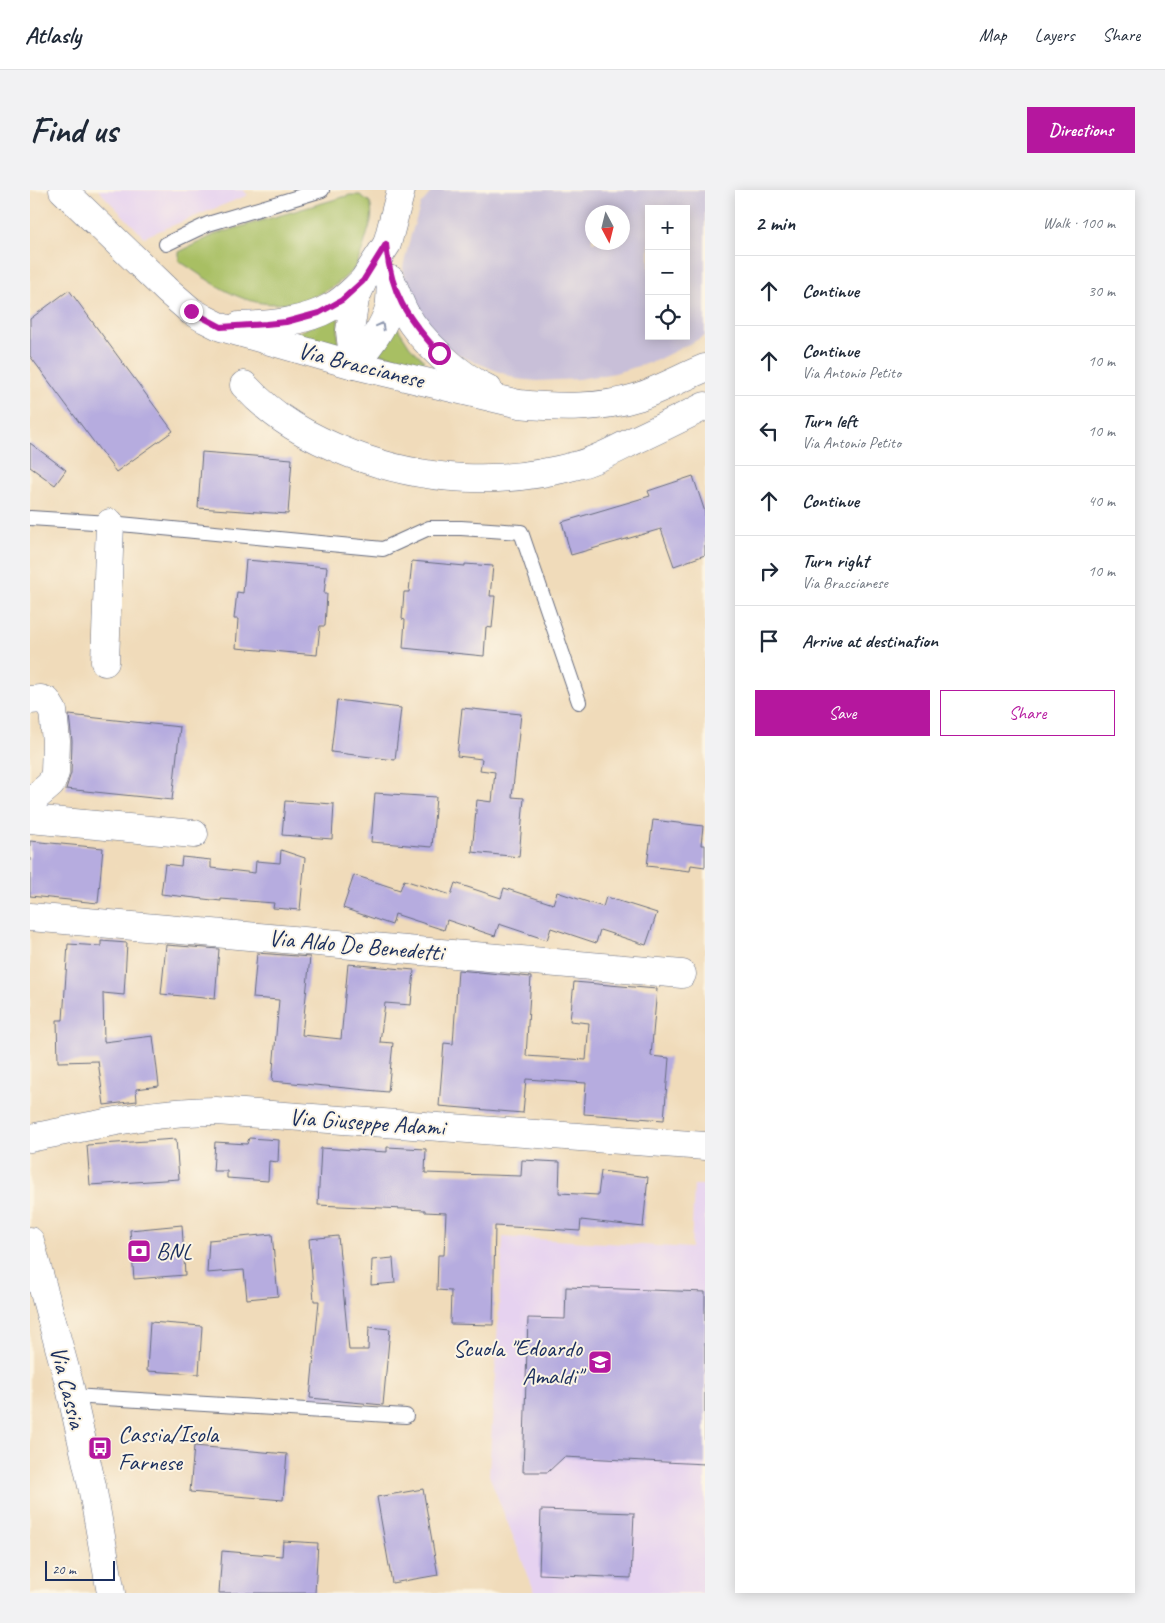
<!DOCTYPE html>
<meta charset="utf-8">
<style>
:root{--surface:#fff;--page:#f2f2f3;--text:#1f2937;--muted:#747a83;--line:#e0e1e3;--accent:#b5179e}
body{margin:0;font-family:Caveat,sans-serif;background:var(--page);color:var(--text)}
.controls{position:absolute;right:15px;top:15px;display:grid;overflow:hidden;border-radius:0px;box-shadow:0 2px 12px #0003}
.controls button{width:45px;height:45px;display:grid;place-items:center;padding:0;border:0;border-bottom:1px solid var(--line);background:var(--surface);color:var(--text);font:25px sans-serif}
.compass{position:absolute;left:555px;top:15px;width:45px;height:45px;border-radius:50%;background:var(--surface);box-shadow:0 2px 12px #0003;rotate:173deg}
.scale{position:absolute;left:15px;bottom:12px;width:70px;box-sizing:border-box;padding-left:5px;border:2px solid #1b2f5e;border-top:0;font-size:14px;line-height:18px;white-space:nowrap;color:#1b2f5e;-webkit-text-stroke:4px #fcf5e5;paint-order:stroke}
.stop{position:absolute;width:15px;height:15px;margin:-11px;border:4px solid #b5179e;border-radius:50%;background:#fff}
.stop.end{background:#b5179e;border-color:#fff;box-shadow:0 1px 5px #0008}
.list{margin:0;padding:0;list-style:none}
h2{display:flex;justify-content:space-between;align-items:center;height:65px;margin:0;padding:0 20px;font-size:21px}
h2 small{font-size:16px;font-weight:400;color:var(--muted)}
.list li{display:grid;grid-template-columns:32px 1fr auto;gap:15px;align-items:center;box-sizing:border-box;height:70px;padding:0 20px;border-top:1px solid var(--line)}
.list b{display:block;font-size:19px;white-space:nowrap}
.list p{margin:0;font-size:16px;white-space:nowrap;color:var(--muted)}
.list em{font-size:16px;font-style:normal;color:var(--muted)}
.actions{display:flex;gap:10px;padding:15px 20px}
.actions a{flex:1;padding:11px 0;border:1px solid var(--accent);border-radius:0px;text-align:center;font-size:18px;color:var(--accent)}
.actions .main{background:var(--accent);color:#fff}
.icon{flex:none;width:28px;height:28px;fill:none;stroke:currentColor;stroke-width:2;stroke-linecap:round;stroke-linejoin:round}
.map{position:relative;flex:none;width:675px;height:1403px;overflow:hidden;border-radius:0px}
header{display:flex;align-items:center;gap:30px;box-sizing:border-box;height:70px;padding:0 25px;background:var(--surface);border-bottom:1px solid var(--line)}
header strong{font-size:24px}
nav{display:flex;gap:28px;margin-inline-start:auto;font-size:18px}
.intro{display:flex;align-items:center;justify-content:space-between;box-sizing:border-box;height:120px;padding:0 30px}
h1{margin:0;font-size:35px}
.button{padding:12px 22px;border-radius:0px;background:var(--accent);color:#fff;font-size:18px;font-weight:700}
main{display:flex;gap:30px;padding:0 30px}
aside{flex:1;background:var(--surface);border-radius:0px;box-shadow:0 2px 12px #0003}
.map>svg:first-child{display:block}
.built{fill:#e6d2f0}
.industrial{fill:#c8bfd8;fill-rule:evenodd}
.green{fill:#a8bf64;stroke:#627761}
.building{fill:#b6acdf}
.lines{fill:none;stroke-linecap:round;stroke-linejoin:round}
.lane-casing{stroke:#666b7e;stroke-width:16}
.street-casing{stroke:#666b7e;stroke-width:29}
.secondary-casing{stroke:#666b7e;stroke-width:29}
.primary-casing{stroke:#666b7e;stroke-width:29}
.lane{stroke:#fff;stroke-width:14}
.street{stroke:#fff;stroke-width:28}
.secondary{stroke:#fff;stroke-width:28}
.primary{stroke:#fff;stroke-width:28}
.oneway{stroke:#8d97ae}
.route{stroke:#b5179e;stroke-width:6}
.labels{text-anchor:middle;dominant-baseline:central;stroke-width:4;stroke-linejoin:round;paint-order:stroke}
.street-label{font-size:24px;fill:#1b2f5e;stroke:#fcf5e5}
.poi-label{font-size:24px;fill:#1b2f5e;stroke:#fcf5e5;text-anchor:start}
</style>
<header>
<strong>Atlasly</strong>
<nav><a>Map</a><a>Layers</a><a>Share</a></nav>
</header>
<div class="intro"><h1>Find us</h1><a class="button">Directions</a></div>
<main>
<div class="map">
<svg width="675" height="1403" viewBox="0 0 675 1403">
<rect width="100%" height="100%" fill="#fcf5e5"/>
<filter id="ink" filterUnits="userSpaceOnUse"><feTurbulence type="fractalNoise" baseFrequency=".02" numOctaves="2"/><feDisplacementMap in="SourceGraphic" scale="10" xChannelSelector="R" yChannelSelector="G"/><feConvolveMatrix kernelMatrix="1 2 1 2 8 2 1 2 1" color-interpolation-filters="sRGB"/></filter>
<filter id="wash" filterUnits="userSpaceOnUse"><feTurbulence type="fractalNoise" baseFrequency=".0096" numOctaves="4" result="noise"/><feDisplacementMap in="SourceGraphic" scale="20" xChannelSelector="R" yChannelSelector="G"/><feGaussianBlur stdDeviation="1.12" result="paint"/><feColorMatrix in="noise" values="0 0 0 0 0 0 0 0 0 0 0 0 0 0 0 0 0 1.4 0 .05"/><feComposite in="paint" operator="in"/></filter>
<g filter="url(#wash)">
<rect width="100%" height="100%" fill="#f0dbba"/>
<g class="built">
<path d="M68 0H213L218 5 114 47Z"/>
<path d="M664 995H675V1403H505L459 1285 473 1047 661 1058Z"/>
</g>
<path class="industrial" d="M403 0H675V146L625 171 585 183 548 189 507 191 487 189 433 167 404 149 376 109 373 77 381 45 391 14ZM619 19H656V146H619ZM562 22H592V52H562Z"/>
<g class="green">
<path d="M320 5H330L340 12C344 27 340 34 336 48 333 58 330 68 325 77 323 81 318 84 314 88 291 109 256 118 226 112 197 106 173 86 149 71V62L186 44Z"/>
<path d="M308 124V155L265 144Z"/>
<path d="M366 135 380 157 394 170 393 174 348 163Z"/>
</g>
<g id="blocks">
<g class="building">
<path d="M39 100 143 241 86 282 0 166V129Z"/>
<path d="M0 253 36 280 25 295 0 277Z"/>
<path d="M172 262 262 269 258 324 168 318Z"/>
<path d="M663 286 675 322V365L644 376 631 339 541 365 532 332 620 306 618 301Z"/>
<path d="M216 370 297 377 294 404H297L295 436H290L287 465 206 458 208 429H204L207 402 213 403Z"/>
<path d="M382 371 435 376V374L463 376 460 406H465L462 438 456 437 454 466 373 458 375 430 372 429 374 402H379Z"/>
<path d="M307 510 371 518 365 570 301 562Z"/>
<path d="M432 518 491 524 482 607 494 608 489 667 442 662 447 610 462 612 465 582 450 580 452 569 427 566Z"/>
<path d="M39 525 150 537 142 610 36 599 41 583 42 551Z"/>
<path d="M345 603 406 607 402 657 341 652Z"/>
<path d="M255 611 304 614 302 649 252 645Z"/>
<path d="M623 630 673 636 671 655H675V677L661 675 660 681 617 676Z"/>
<path d="M0 651 73 658 68 713 0 706Z"/>
<path d="M251 660 275 668 270 720 243 718 244 713 191 709V711L131 704 135 674 151 676 152 667 181 670V678L225 683 226 671 250 673Z"/>
<path d="M324 685 370 700 374 690 421 705 425 693 471 708 474 698 523 714 527 702 573 717 576 707 627 723 616 755 570 740 566 753 521 738 517 750 469 734 465 746 417 730 414 740 365 724 362 735 313 718Z"/>
<path d="M71 751 97 753 94 805 73 803 74 852 123 846 129 896 106 899 107 911 74 915 68 871 28 872 27 830H33L38 754 71 756Z"/>
<path d="M136 755 189 759 185 809 131 804Z"/>
<path d="M227 763 280 767 272 845 311 849 318 774 384 780 381 815 355 813 350 852 363 853 358 902 242 891 249 810 223 808Z"/>
<path d="M428 780 501 787 496 866 556 870 559 833 540 831 544 792 627 799 621 866 639 868 634 930 554 924 556 893 496 889 493 923 409 916 414 853 423 854Z"/>
<path d="M219 948 249 950 248 972 239 971 238 991 197 988V981H183L185 952 217 954Z"/>
<path d="M146 949 149 989 60 995 57 955Z"/>
<path d="M357 957 396 959 395 983 491 986 492 970 530 972 529 1003 568 1005 571 981 618 987 613 1037 551 1030 550 1041 465 1036 463 1135 420 1134 421 1101 407 1100 408 1065H414L416 1023 395 1022V1020L288 1015 291 958 357 962Z"/>
<path d="M152 1035 155 1085 104 1089 100 1040Z"/>
<path d="M242 1044 248 1106 217 1109 214 1080 177 1083 179 1050Z"/>
<path d="M308 1046 319 1160H338L339 1137 360 1139 353 1215 280 1208 289 1111H284L279 1049Z"/>
<path d="M363 1068 365 1093 341 1095 342 1070Z"/>
<path d="M536 1097 675 1102V1274L534 1267 518 1282H493L498 1128 535 1129Z"/>
<path d="M120 1132 172 1136 169 1184 117 1181Z"/>
<path d="M164 1256 257 1264 253 1310 160 1302Z"/>
<path d="M393 1299 408 1385 362 1393 347 1307Z"/>
<path d="M511 1320 604 1323 601 1388 509 1384Z"/>
<path d="M253 1351 288 1353 285 1403H189L192 1361 252 1366Z"/>
</g>
</g>
</g>
<g filter="url(#ink)">
<use href="#blocks" fill-opacity="0" stroke="#666b7e" stroke-width="1"/>
<g class="lines">
<g class="lane-casing">
<g id="lane">
<path d="M136 54 178 34 292 0"/>
<path d="M0 328 80 333 353 359 399 338H431L491 342 549 512"/>
<path d="M42 1206 376 1226"/>
</g>
</g>
<g class="street-casing">
<g id="street">
<path d="M214 195C245 229 278 247 321 264 394 292 472 296 548 275 567 270 585 260 603 251 627 240 651 228 675 216"/>
<path d="M75 472 80 333"/>
<path d="M0 510 11 509 17 511 23 521 26 551 25 583 21 594 0 612"/>
<path d="M0 629 164 644"/>
<path d="M0 727 652 784"/>
<path d="M0 948C62 936 123 921 186 921L675 956"/>
</g>
</g>
<g class="secondary-casing">
<g id="secondary">
<path d="M33 0 138 101 161 121 175 129 191 137 324 175 489 214C529 218 570 219 608 207 631 199 653 187 675 178"/>
<path d="M361 90C366 101 369 112 375 123 392 152 428 185 458 199"/>
<path d="M209 136C240 135 275 132 301 117 313 111 322 101 332 92"/>
<path d="M324 175 320 141 325 109 333 91 357 54 371 0"/>
<path d="M324 175C337 158 353 140 359 118 361 109 360 99 361 90"/>
</g>
</g>
<g class="primary-casing">
<path id="primary" d="M0 1051 39 1193 62 1296 81 1403"/>
</g>
<use href="#lane" class="lane"/>
<use href="#street" class="street"/>
<use href="#secondary" class="secondary"/>
<use href="#primary" class="primary"/>
</g>
<defs><path id="oneway-chevron" d="M-2-3.5L2.5 0L-2 3.5" fill="none" stroke-width="1.6" stroke-linecap="round" stroke-linejoin="round" transform="scale(1.25)"/></defs>
<use class="oneway" href="#oneway-chevron" transform="translate(351 136) rotate(-62)"/>
</g>
<g class="lines" filter="url(#ink)">
<path class="route" d="M161 121 191 137 236 134 256 132 289 123 312 110 333 91 356 54C361 105 376 126 409 163"/>
</g>
<defs>
<g id="bank-square" transform="scale(1.25)"><rect x="-9" y="-9" width="18" height="18" rx="4" fill="#b5179e" stroke="#fcf5e5"/><path d="M-6-4H6V4H-6ZM0-2.3a2.3 2.3 0 1 0 0 4.6a2.3 2.3 0 1 0 0-4.6Z" fill="#fff"/></g>
<g id="school-square" transform="scale(1.25)"><rect x="-9" y="-9" width="18" height="18" rx="4" fill="#b5179e" stroke="#fcf5e5"/><path d="M0-5L7-2L0 1L-7-2ZM-4 1L0 2.5L4 1V4Q0 6-4 4Z" fill="#fff"/></g>
<g id="bus-square" transform="scale(1.25)"><rect x="-9" y="-9" width="18" height="18" rx="4" fill="#b5179e" stroke="#fcf5e5"/><path d="M-5-6H5V4H4V6H2V4H-2V6H-4V4H-5ZM-3.5-4V0h7V-4ZM-3.5 1.2v1.5H-2V1.2ZM2 1.2v1.5H3.5V1.2Z" fill="#fff"/></g>
</defs>
<g fill-rule="evenodd">
<use href="#bank-square" x="109" y="1061"/>
<use href="#school-square" x="570" y="1172"/>
<use href="#bus-square" x="70" y="1258"/>
</g>
<g class="labels">
<g class="street-label">
<text transform="translate(331 175) rotate(14)">Via Braccianese</text>
<text transform="translate(326 755) rotate(5)">Via Aldo De Benedetti</text>
<text transform="translate(337 932) rotate(4)">Via Giuseppe Adami</text>
<text transform="translate(38 1197) rotate(76)">Via Cassia</text>
</g>
<g class="poi-label">
<text x="126" y="1061">BNL</text>
<text x="552" y="1158" text-anchor="end">Scuola "Edoardo<tspan x="552" dy="28">Amaldi"</tspan></text>
<text x="88" y="1244">Cassia/Isola<tspan x="88" dy="28">Farnese</tspan></text>
</g>
</g>
</svg>
<div class="controls">
<button>+</button>
<button>−</button>
<button><svg class="icon" aria-label="locate" viewBox="0 0 24 24"><circle cx="12" cy="12" r="6"/><path d="M12 2v4M12 18v4M2 12h4M18 12h4"/></svg></button>
</div>
<svg class="compass" viewBox="-18 -18 36 36"><path d="M0-13l5 13h-10z" fill="#e53935"/><path d="M0 13l5-13h-10z" fill="#747a83"/></svg>
<div class="scale">20 m</div>
<div class="stop" style="left:409px;top:163px"></div>
<div class="stop end" style="left:161px;top:121px"></div>
</div>
<aside>
<h2>2 min<small>Walk · 100 m</small></h2>
<ul class="list">
<li><svg class="icon" aria-label="ahead" viewBox="0 0 24 24"><path d="M12 20V5M6 11l6-6 6 6"/></svg><div><b>Continue</b></div><em>30 m</em></li>
<li><svg class="icon" aria-label="ahead" viewBox="0 0 24 24"><path d="M12 20V5M6 11l6-6 6 6"/></svg><div><b>Continue</b><p>Via Antonio Petito</p></div><em>10 m</em></li>
<li><svg class="icon" aria-label="left" viewBox="0 0 24 24"><path d="M17 20v-9H6M10 6l-5 5 5 5"/></svg><div><b>Turn left</b><p>Via Antonio Petito</p></div><em>10 m</em></li>
<li><svg class="icon" aria-label="ahead" viewBox="0 0 24 24"><path d="M12 20V5M6 11l6-6 6 6"/></svg><div><b>Continue</b></div><em>40 m</em></li>
<li><svg class="icon" aria-label="right" viewBox="0 0 24 24"><path d="M7 20v-9h11M14 6l5 5-5 5"/></svg><div><b>Turn right</b><p>Via Braccianese</p></div><em>10 m</em></li>
<li><svg class="icon" aria-label="arrive" viewBox="0 0 24 24"><path d="M6 21V4h12l-3 4 3 4H6"/></svg><div><b>Arrive at destination</b></div></li>
</ul>
<div class="actions"><a class="main">Save</a><a>Share</a></div>
</aside>
</main>
